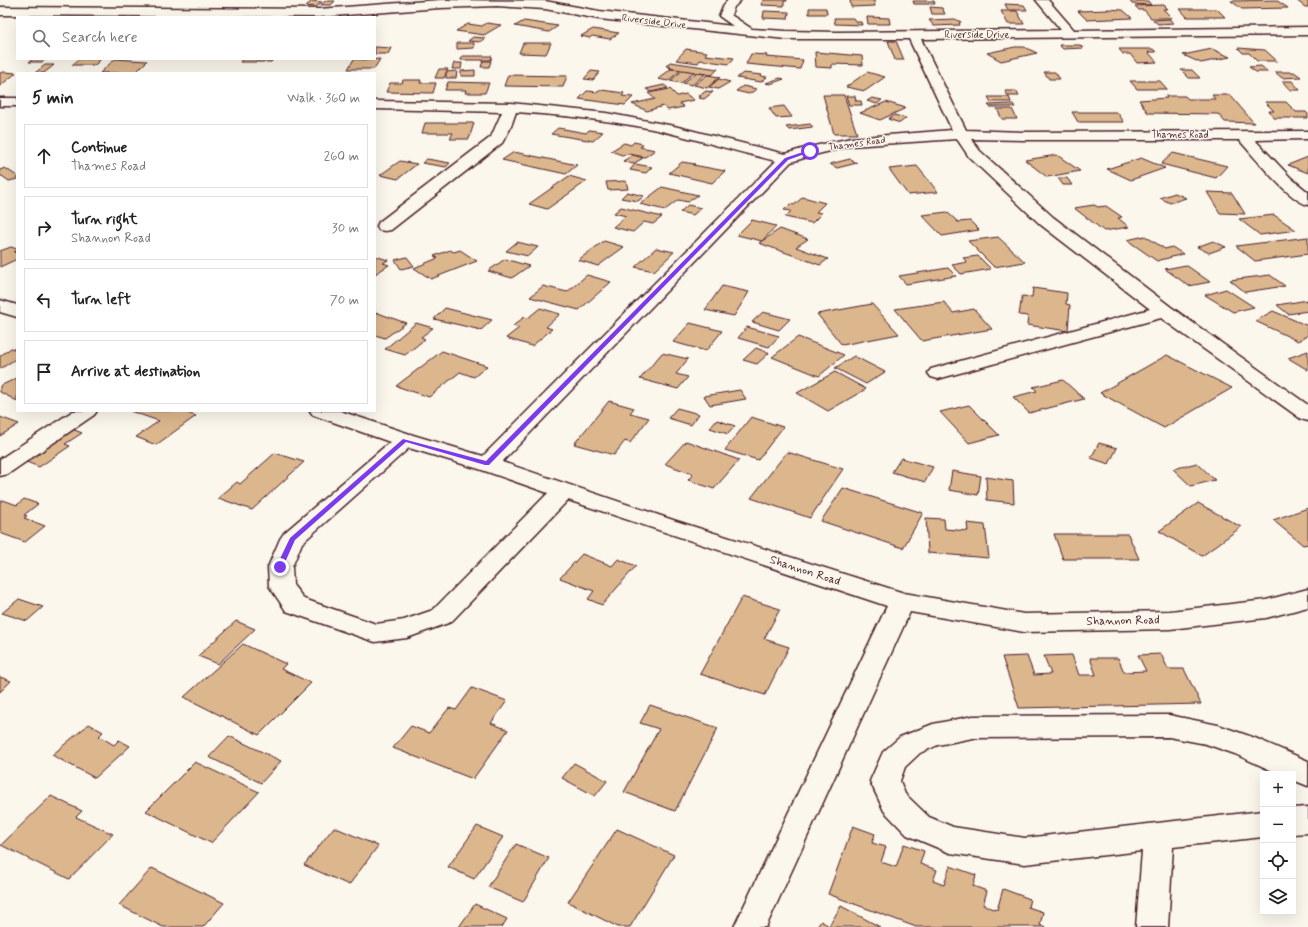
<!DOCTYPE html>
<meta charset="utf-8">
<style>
:root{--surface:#fff;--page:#f2f2f2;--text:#222;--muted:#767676;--line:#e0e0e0}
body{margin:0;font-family:Mynerve,sans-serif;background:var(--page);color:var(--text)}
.controls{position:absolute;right:12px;bottom:12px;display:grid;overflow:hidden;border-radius:0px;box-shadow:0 4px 16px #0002}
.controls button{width:36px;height:36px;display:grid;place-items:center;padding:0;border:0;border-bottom:1px solid var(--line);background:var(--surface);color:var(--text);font:20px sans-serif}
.stop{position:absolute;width:12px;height:12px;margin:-9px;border:3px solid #7c3aed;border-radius:50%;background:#fff}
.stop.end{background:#7c3aed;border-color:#fff;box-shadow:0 1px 4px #0008}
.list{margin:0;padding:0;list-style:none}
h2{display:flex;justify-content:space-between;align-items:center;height:52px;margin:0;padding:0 16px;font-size:17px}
h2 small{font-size:13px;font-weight:400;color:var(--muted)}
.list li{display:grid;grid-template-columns:26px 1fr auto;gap:12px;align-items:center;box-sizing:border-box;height:64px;margin:0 8px 8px;padding:0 8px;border:1px solid var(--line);border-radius:0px}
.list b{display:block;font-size:15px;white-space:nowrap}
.list p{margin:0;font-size:13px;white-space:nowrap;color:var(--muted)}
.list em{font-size:13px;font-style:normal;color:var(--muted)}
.icon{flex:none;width:22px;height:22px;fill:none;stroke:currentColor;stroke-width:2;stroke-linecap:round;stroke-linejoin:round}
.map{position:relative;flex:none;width:1308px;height:927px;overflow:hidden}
.search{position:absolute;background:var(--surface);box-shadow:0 4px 16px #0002;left:16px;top:16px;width:360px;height:44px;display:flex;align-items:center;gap:10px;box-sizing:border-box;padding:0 14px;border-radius:0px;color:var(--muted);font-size:15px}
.panel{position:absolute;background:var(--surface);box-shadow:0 4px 16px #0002;left:16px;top:72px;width:360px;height:340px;border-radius:0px}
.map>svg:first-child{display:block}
.building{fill:#dcb68d;stroke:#4a1f2b}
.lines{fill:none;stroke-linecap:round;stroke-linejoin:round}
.minor-casing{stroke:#4a1f2b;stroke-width:3}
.minor{fill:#fbf7ec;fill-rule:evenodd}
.route{fill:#7c3aed}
.labels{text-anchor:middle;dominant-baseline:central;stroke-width:3;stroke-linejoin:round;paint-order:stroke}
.far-street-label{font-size:10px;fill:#4a1f2b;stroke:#fbf7ec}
.street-label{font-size:12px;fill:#4a1f2b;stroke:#fbf7ec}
</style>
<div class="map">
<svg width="1308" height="927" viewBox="0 0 1308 927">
<rect width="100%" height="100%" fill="#fbf7ec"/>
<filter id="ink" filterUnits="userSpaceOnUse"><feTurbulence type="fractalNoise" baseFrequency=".025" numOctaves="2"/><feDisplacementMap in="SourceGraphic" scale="8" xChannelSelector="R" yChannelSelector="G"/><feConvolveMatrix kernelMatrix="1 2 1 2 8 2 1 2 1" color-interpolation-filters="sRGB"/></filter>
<g filter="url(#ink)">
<g class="building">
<path d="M763 0H787V1H784V6L761 5Z"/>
<path d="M850 0H869L874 1 875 6 851 7Z"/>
<path d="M1276 0 1288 8 1242 9 1231 1Z"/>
<path d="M1296 0H1308V7H1305Z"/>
<path d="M312 1 322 2 316 7 306 6Z"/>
<path d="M325 1H335L331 5H321Z"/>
<path d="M913 1H934L935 4H914Z"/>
<path d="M1130 1H1148L1151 5 1132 4Z"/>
<path d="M1005 4 1024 5 1027 10H1008Z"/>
<path d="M1164 5 1168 9H1163L1172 18H1151L1144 10H1139L1135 6Z"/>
<path d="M930 7 942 8 945 14H932Z"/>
<path d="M809 8H826L827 14H809Z"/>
<path d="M1107 9 1123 10 1132 18 1087 20 1078 11 1108 10Z"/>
<path d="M1180 9H1217L1225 17H1187Z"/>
<path d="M764 11 789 12 788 19 763 18Z"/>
<path d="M1001 11H1017L1024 24H1008Z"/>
<path d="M867 17 889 18 890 24H868Z"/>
<path d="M834 18H853L856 22H861L862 25 835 24Z"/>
<path d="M955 19 961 22 959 23 960 25 934 26 929 20Z"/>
<path d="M1169 19 1174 23 1158 24 1153 20Z"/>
<path d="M524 21 558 26 549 32 515 26Z"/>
<path d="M487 23 501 25 484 35 456 31 468 24 482 26Z"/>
<path d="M593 29 619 33 610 39 592 36 590 38 581 36Z"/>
<path d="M473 37 485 38 480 42 468 41Z"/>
<path d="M888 41H896L904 60H895Z"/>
<path d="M457 43H474V48L457 49Z"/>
<path d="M523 43H551L546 54 519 53Z"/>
<path d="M1059 45H1080L1083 48 1063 49Z"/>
<path d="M375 47 391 48 388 54H375Z"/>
<path d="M1015 47H1024L1037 53 1001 61 987 53Z"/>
<path d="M1238 48 1265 50 1277 61H1257L1249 53H1243Z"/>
<path d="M686 49 707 52 705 55 734 58 729 64 700 60 698 63 676 60Z"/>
<path d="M1119 49H1153L1156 52H1148L1157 62 1137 63 1130 54H1123Z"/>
<path d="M1212 49 1230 57 1201 63 1183 55Z"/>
<path d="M815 52 862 56 863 65 832 64V68L816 67Z"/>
<path d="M751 54 767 55 766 57 803 60 800 69 746 64Z"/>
<path d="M462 56H492L491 60H461Z"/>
<path d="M33 59H46L42 62H29Z"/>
<path d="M79 59H101L95 65H72Z"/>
<path d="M115 59 147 61 135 73H100Z"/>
<path d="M242 59H274L271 62H240Z"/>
<path d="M354 59 369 60 380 59 374 69H348Z"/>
<path d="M483 61H491L489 67H481Z"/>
<path d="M670 62 718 69 712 75 669 68 671 67 666 66Z"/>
<path d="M454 63H462L461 69H452Z"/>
<path d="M45 65H54L44 73H35Z"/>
<path d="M1261 66 1268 72H1256L1249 67Z"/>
<path d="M439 69H448L444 78H435Z"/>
<path d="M671 69 681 70 668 81 658 79Z"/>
<path d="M475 70V76H461V71Z"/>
<path d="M683 70 694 72 681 83 670 81Z"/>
<path d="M1181 70H1192L1200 78H1189Z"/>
<path d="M457 71 456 78H446V72Z"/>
<path d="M591 71 600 72 593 80 584 79Z"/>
<path d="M867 72 885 77 865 91 846 87Z"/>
<path d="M1044 72H1055L1060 79H1049Z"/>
<path d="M1275 72H1294L1301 77 1282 78Z"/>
<path d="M0 73 4 72 16 73 0 86Z"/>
<path d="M696 73 705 74 692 85 683 83Z"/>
<path d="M743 73 762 75 761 76 767 77 761 82 737 78Z"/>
<path d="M508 75 567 76 563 87 504 86Z"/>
<path d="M707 75 720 77 707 88 694 85Z"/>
<path d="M780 78 784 79 770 84 766 83Z"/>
<path d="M719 79 730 82 718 89 709 87Z"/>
<path d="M403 80H421L420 83H436L433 93 386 92 390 83H402Z"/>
<path d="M1130 81H1160L1167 89H1137Z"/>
<path d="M1282 81H1292L1300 90H1290Z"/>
<path d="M448 82 489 83 485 93H465L466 90H445Z"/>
<path d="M664 85 668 88 651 92 646 89Z"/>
<path d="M743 86 757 89 749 94 736 91Z"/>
<path d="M670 89 677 96 686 94 694 100 679 103 684 107 668 110 663 106 647 111 632 104 655 99 648 93Z"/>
<path d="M601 90 624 93 622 96 633 97 625 105 579 99 587 91 598 92Z"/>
<path d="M706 91 713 92 704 99 699 98 701 96H699Z"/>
<path d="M1005 91H1016L1019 96H1008Z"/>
<path d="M823 95H844L857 134H834Z"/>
<path d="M1212 95H1230L1254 123 1225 122 1218 114 1148 113 1139 100 1167 98 1166 96H1185L1188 99H1215Z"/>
<path d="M846 96H855L856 101H861L862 105H849Z"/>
<path d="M988 97H1009L1011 102H991Z"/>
<path d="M872 98 882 100 877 104 867 101Z"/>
<path d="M886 102 906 108 880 120 860 113Z"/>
<path d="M1265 102H1286L1296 112H1306L1308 114V118H1274L1269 111H1274Z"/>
<path d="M1013 104 1015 107H990L988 105Z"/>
<path d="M784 106 792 117 776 118 769 108Z"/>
<path d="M997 109H1012L1017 119H1002Z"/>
<path d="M1072 112H1117L1124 122H1078Z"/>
<path d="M894 115 906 118 900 123 888 119Z"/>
<path d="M425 123H474L469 139H450L453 133H422Z"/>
<path d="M810 124 813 127 789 130 786 127Z"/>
<path d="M558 128 586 133 589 130 603 132 593 141 551 134Z"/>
<path d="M634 142 643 144 640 147 655 150 645 157 628 154 622 155 611 151 624 143 631 145Z"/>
<path d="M514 152 577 165 566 174 502 160Z"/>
<path d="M1173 153 1227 166 1216 178 1161 164Z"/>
<path d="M633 155 643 158 633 164 623 161Z"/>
<path d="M1057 155 1080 171 1047 177 1025 160Z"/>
<path d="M1308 157V173L1288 165Z"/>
<path d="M1141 158 1165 168 1131 180 1107 169Z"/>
<path d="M427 159 450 163 446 167 422 163Z"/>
<path d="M850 159 857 163 837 168 830 164Z"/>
<path d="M400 161 417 164 398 179 380 175Z"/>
<path d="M682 162 695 164 693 165 725 171 712 183 669 173Z"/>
<path d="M635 164 652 167 646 173 630 170Z"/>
<path d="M917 166 938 192 908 195 889 169Z"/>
<path d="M5 168 17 176V179L9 181 2 176H0V170Z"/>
<path d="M569 176 587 181 547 209 529 204Z"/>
<path d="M1058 178H1067L1072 185H1063Z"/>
<path d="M626 181 628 189 608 190 606 182Z"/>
<path d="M662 187 698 195 688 202 678 200 665 210 640 204Z"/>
<path d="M627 192 644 196 638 201 621 198Z"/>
<path d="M1207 192 1232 193 1245 214 1220 213Z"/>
<path d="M1175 193 1186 198 1170 203 1160 198Z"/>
<path d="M803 197 825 203 816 212 822 213 812 223 785 217 791 211 784 210 790 204 794 205Z"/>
<path d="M688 205 701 208 693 215 680 212Z"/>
<path d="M1094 205 1098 207 1106 206 1122 217 1118 218 1129 227 1104 231 1074 208Z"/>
<path d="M621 207 662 217 653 224 644 222 633 232 613 227 626 216 614 213Z"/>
<path d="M947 212 958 222 970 221 979 230 942 236 922 215Z"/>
<path d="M1274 215 1296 230 1260 235 1239 219Z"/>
<path d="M752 220 776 226 762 241 737 235Z"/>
<path d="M780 229 808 239 796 247 828 259 820 265 759 243Z"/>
<path d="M1145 236 1165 249 1172 247 1183 254 1157 261 1127 240Z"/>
<path d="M998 237 1025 262 994 267 968 241Z"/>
<path d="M1308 237V254L1255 261 1236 246Z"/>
<path d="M604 241 624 247 598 266 578 260Z"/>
<path d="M1213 241 1226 247 1209 253 1197 247Z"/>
<path d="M517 242 538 247 528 256 506 251Z"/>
<path d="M11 247 17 249V251L14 252 17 253V259L0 267V251Z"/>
<path d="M656 248 674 252 654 271 635 267Z"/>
<path d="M450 250 454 252 460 250 477 261 431 279 414 268 438 258 434 256Z"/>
<path d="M375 256 388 260 383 263 389 265 375 274Z"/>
<path d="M978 256 991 269 961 274 952 265 967 262 963 258Z"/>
<path d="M407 257 414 266 401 269 395 260Z"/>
<path d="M505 259 529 266 512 278 488 271Z"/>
<path d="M1186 265 1210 282 1189 286 1165 269Z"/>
<path d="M948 268 956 276 906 284 899 276Z"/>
<path d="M587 275 611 282 579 310 530 297 543 286 567 292Z"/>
<path d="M1270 275 1285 286 1245 292 1230 280Z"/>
<path d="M722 286 749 292 734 316 705 310Z"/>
<path d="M1033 288 1067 293 1066 304 1070 305 1068 331 1027 325 1028 316 1019 315 1022 296 1032 297Z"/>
<path d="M1226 289 1254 307 1233 312 1205 295Z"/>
<path d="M1308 300V311L1288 314 1277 305Z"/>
<path d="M944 302 953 313 974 309 992 329 922 341 895 309Z"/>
<path d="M872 304 899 334 842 345 817 314Z"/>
<path d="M445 308 492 320 481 330 434 319Z"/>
<path d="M540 308 560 314 546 327 552 329 532 346 506 338 519 328 513 326 524 317 528 318Z"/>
<path d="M1273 311 1308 326V335L1298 341 1255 321Z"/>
<path d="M375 312 406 323 385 338 375 335Z"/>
<path d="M763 312 790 319 779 330 752 322Z"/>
<path d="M416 323 433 328 421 337 425 339 405 355 385 349Z"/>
<path d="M690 323 722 331 706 351 673 342Z"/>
<path d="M747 327 779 336 769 347 738 338Z"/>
<path d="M798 337 844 355 819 376 772 357Z"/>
<path d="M11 348 17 350V358L0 369V356Z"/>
<path d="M756 348 769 353 757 364 743 360Z"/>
<path d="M442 351 487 366 474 377 460 372 429 397 396 386Z"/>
<path d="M1308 351V370L1288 358Z"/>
<path d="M662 353 688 359 676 374 688 377 678 389 640 379Z"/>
<path d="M1167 355 1232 388 1164 428 1100 393Z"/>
<path d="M854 356 885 372 866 384 835 368Z"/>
<path d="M835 372 866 389 828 411 797 393Z"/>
<path d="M17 378V401L0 392V386Z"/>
<path d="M1063 380 1084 399 1029 413 1013 397 1037 391 1033 387Z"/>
<path d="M740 390 746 399 710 405 704 396Z"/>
<path d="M609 401 634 408 630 413 649 418 630 443 625 441 614 455 574 444Z"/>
<path d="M969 405 999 435 969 443 940 412Z"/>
<path d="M677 408 699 414 691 425 668 418Z"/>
<path d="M130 411H182L196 416 156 445 136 437 159 421Z"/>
<path d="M0 417 19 424 0 436Z"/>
<path d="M751 417 783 427 758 460 725 450Z"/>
<path d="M717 420 735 426 728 434 710 428Z"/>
<path d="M72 429 82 433 65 444 70 446 39 467 24 461Z"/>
<path d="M686 441 739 460 714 489 688 480 693 474 665 464Z"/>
<path d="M1099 443 1117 448 1109 464 1091 458Z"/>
<path d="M787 452 843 469 810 518 751 498Z"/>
<path d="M275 453 304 462 252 510 218 498 237 482 240 484Z"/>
<path d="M901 458 933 467 925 482 892 472Z"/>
<path d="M1197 463 1215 480 1191 486 1173 469Z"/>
<path d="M952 471 981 476 978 495 949 490Z"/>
<path d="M986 477 1013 481 1014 503 987 500Z"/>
<path d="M843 488 923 513 903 548 821 521Z"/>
<path d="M24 499 38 504 24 515 27 516 24 518 45 526 25 542 0 533V502L3 500 17 505Z"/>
<path d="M1198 503 1241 527 1202 556 1159 531Z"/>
<path d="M1308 508V544L1303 545 1273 520Z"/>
<path d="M926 518 944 519 945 529 968 531 967 523 985 525 989 558 928 553Z"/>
<path d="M1054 534H1128L1139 559H1063Z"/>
<path d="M582 554 612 566 618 559 636 566 602 605 588 599 594 591 560 578Z"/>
<path d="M742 597 780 609 764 639 789 647 765 695 700 674Z"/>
<path d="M19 599 43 607 27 621 2 613Z"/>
<path d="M236 621 255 629 218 664 198 656Z"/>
<path d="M243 644 286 664 281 669 311 683 259 735 184 697Z"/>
<path d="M1161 654 1168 669H1184L1201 704 1019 708 1002 657 1027 656 1034 675 1051 674 1044 656 1072 655 1079 675H1096L1090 658H1118L1124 672 1146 671 1138 655Z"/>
<path d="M0 677 11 681 0 692Z"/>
<path d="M472 688 507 701 491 723 508 730 473 779 393 748 411 726 429 733 449 708 456 710Z"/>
<path d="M650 705 718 728 675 811 624 792 659 729 640 723Z"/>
<path d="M89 724 103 732 99 736 114 745 119 740 130 746 95 778 52 755Z"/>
<path d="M229 736 281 761 261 783 209 757Z"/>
<path d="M195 762 259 792 211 843 146 811Z"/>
<path d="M574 763 607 781 595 796 562 778Z"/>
<path d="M51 796 82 811 76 817 113 834 69 879 1 845Z"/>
<path d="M477 826 503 837 474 879 448 867Z"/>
<path d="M853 826 875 834 872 843 886 847 881 862 896 867 904 844 924 851 920 864 937 870 933 881 944 885 950 866 976 875 973 886 987 891 983 905 997 910 1003 889 1030 899 1028 907 1043 912 1040 925 1046 927H916L828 894Z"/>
<path d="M334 827 378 846 349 885 304 865Z"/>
<path d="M617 829 674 855 630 927H618L568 902Z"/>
<path d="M516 844 549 858 523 902 488 887Z"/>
<path d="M152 868 224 903 203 927H163L119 905Z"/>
<path d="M475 904 507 919 502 927H459Z"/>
<path d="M841 906 880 927H817L821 921 829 926Z"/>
</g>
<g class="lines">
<g class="minor-casing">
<g id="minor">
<path d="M440 0 545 1 599 11 733 26 719 16 723 6 728 0H741L734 7 731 15 752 29 786 31 837 32 1061 30 1036 0H1048L1074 30 1308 27V35L921 39 966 130 1023 132 1308 131V139L1255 140 1291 178 1308 192V205C1288 200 1254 156 1239 140H1023L971 139 980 151 1053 217 1171 307 1308 405V421L1301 419 1161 318 945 377 938 379 931 377 928 373 931 369 1150 309 1041 225 969 157 957 139 851 146 814 155 791 162 502 462 676 521 904 593 1024 614 1170 611 1266 600 1308 589V607L1266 618 1170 629 1024 632 910 612 766 927H734L887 606 568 500 451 622 407 638 375 642 286 611 269 586 268 567 280 539 284 533 390 442 313 415 310 411H340L413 435 483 456 776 161C734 151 693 138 652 129 607 120 561 115 516 112L510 129 502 143 391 230 385 231 379 230 377 226 379 222 491 137 502 112 375 109V101L511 103 606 113 674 126 785 154 805 148 851 138 952 130 909 39H786L599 19 545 9 497 6 440 8 319 17 0 15V7L319 9ZM409 448 479 469 548 493 433 610 404 620 376 624 304 599 293 585 292 567 302 543Z"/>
<rect x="0" y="98" width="17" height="8"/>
<path d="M0 300 17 305V317L0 312Z"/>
<path d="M73 411H97L94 415 8 474 0 476V459Z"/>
<path d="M1169 715 1218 725 1255 738 1308 761V786L1293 780V774H1279L1235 754 1206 744 1169 737 973 738 938 745 920 753 905 767 900 781 905 794 929 817 953 827 1025 838 1263 811V837L1173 847 1168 927H1136L1142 851 1025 864 950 853 907 835 884 811 870 781 883 752 900 737 933 724 973 716Z"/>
<path d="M1308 807V833L1293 834V808Z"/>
</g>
</g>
<use href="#minor" class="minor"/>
</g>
</g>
<path class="route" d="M809 150 813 151 788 160 489 465H485L406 442 295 540 282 569H277L276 567 290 538 403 439 486 461 785 158Z"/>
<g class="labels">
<g class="far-street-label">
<text transform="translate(654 22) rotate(7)">Riverside Drive</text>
<text x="977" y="35">Riverside Drive</text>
<text x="1180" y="135">Thames Road</text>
<text transform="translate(857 144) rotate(-8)">Thames Road</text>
</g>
<g class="street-label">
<text transform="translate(805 571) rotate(18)">Shannon Road</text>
<text transform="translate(1123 621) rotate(-1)">Shannon Road</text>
</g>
</g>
</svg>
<div class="controls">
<button>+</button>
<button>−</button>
<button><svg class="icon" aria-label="locate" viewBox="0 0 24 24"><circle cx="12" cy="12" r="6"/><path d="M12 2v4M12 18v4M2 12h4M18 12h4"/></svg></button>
<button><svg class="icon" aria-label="layers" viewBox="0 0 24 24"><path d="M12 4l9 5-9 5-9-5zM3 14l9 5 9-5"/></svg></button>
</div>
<div class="stop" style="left:810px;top:151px"></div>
<div class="stop end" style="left:280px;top:567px"></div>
<div class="search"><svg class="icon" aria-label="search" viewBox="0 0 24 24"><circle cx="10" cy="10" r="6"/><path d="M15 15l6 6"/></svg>Search here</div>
<section class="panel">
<h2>5 min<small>Walk · 360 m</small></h2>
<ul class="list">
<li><svg class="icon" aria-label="ahead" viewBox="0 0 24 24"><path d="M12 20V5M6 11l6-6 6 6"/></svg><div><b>Continue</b><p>Thames Road</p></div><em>260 m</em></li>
<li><svg class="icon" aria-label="right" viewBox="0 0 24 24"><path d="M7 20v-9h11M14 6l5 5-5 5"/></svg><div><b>Turn right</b><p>Shannon Road</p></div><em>30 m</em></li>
<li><svg class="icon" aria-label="left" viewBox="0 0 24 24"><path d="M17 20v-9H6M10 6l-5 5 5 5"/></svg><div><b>Turn left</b></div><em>70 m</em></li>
<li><svg class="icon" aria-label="arrive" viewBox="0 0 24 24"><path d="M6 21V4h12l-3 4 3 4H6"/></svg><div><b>Arrive at destination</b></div></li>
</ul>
</section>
</div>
